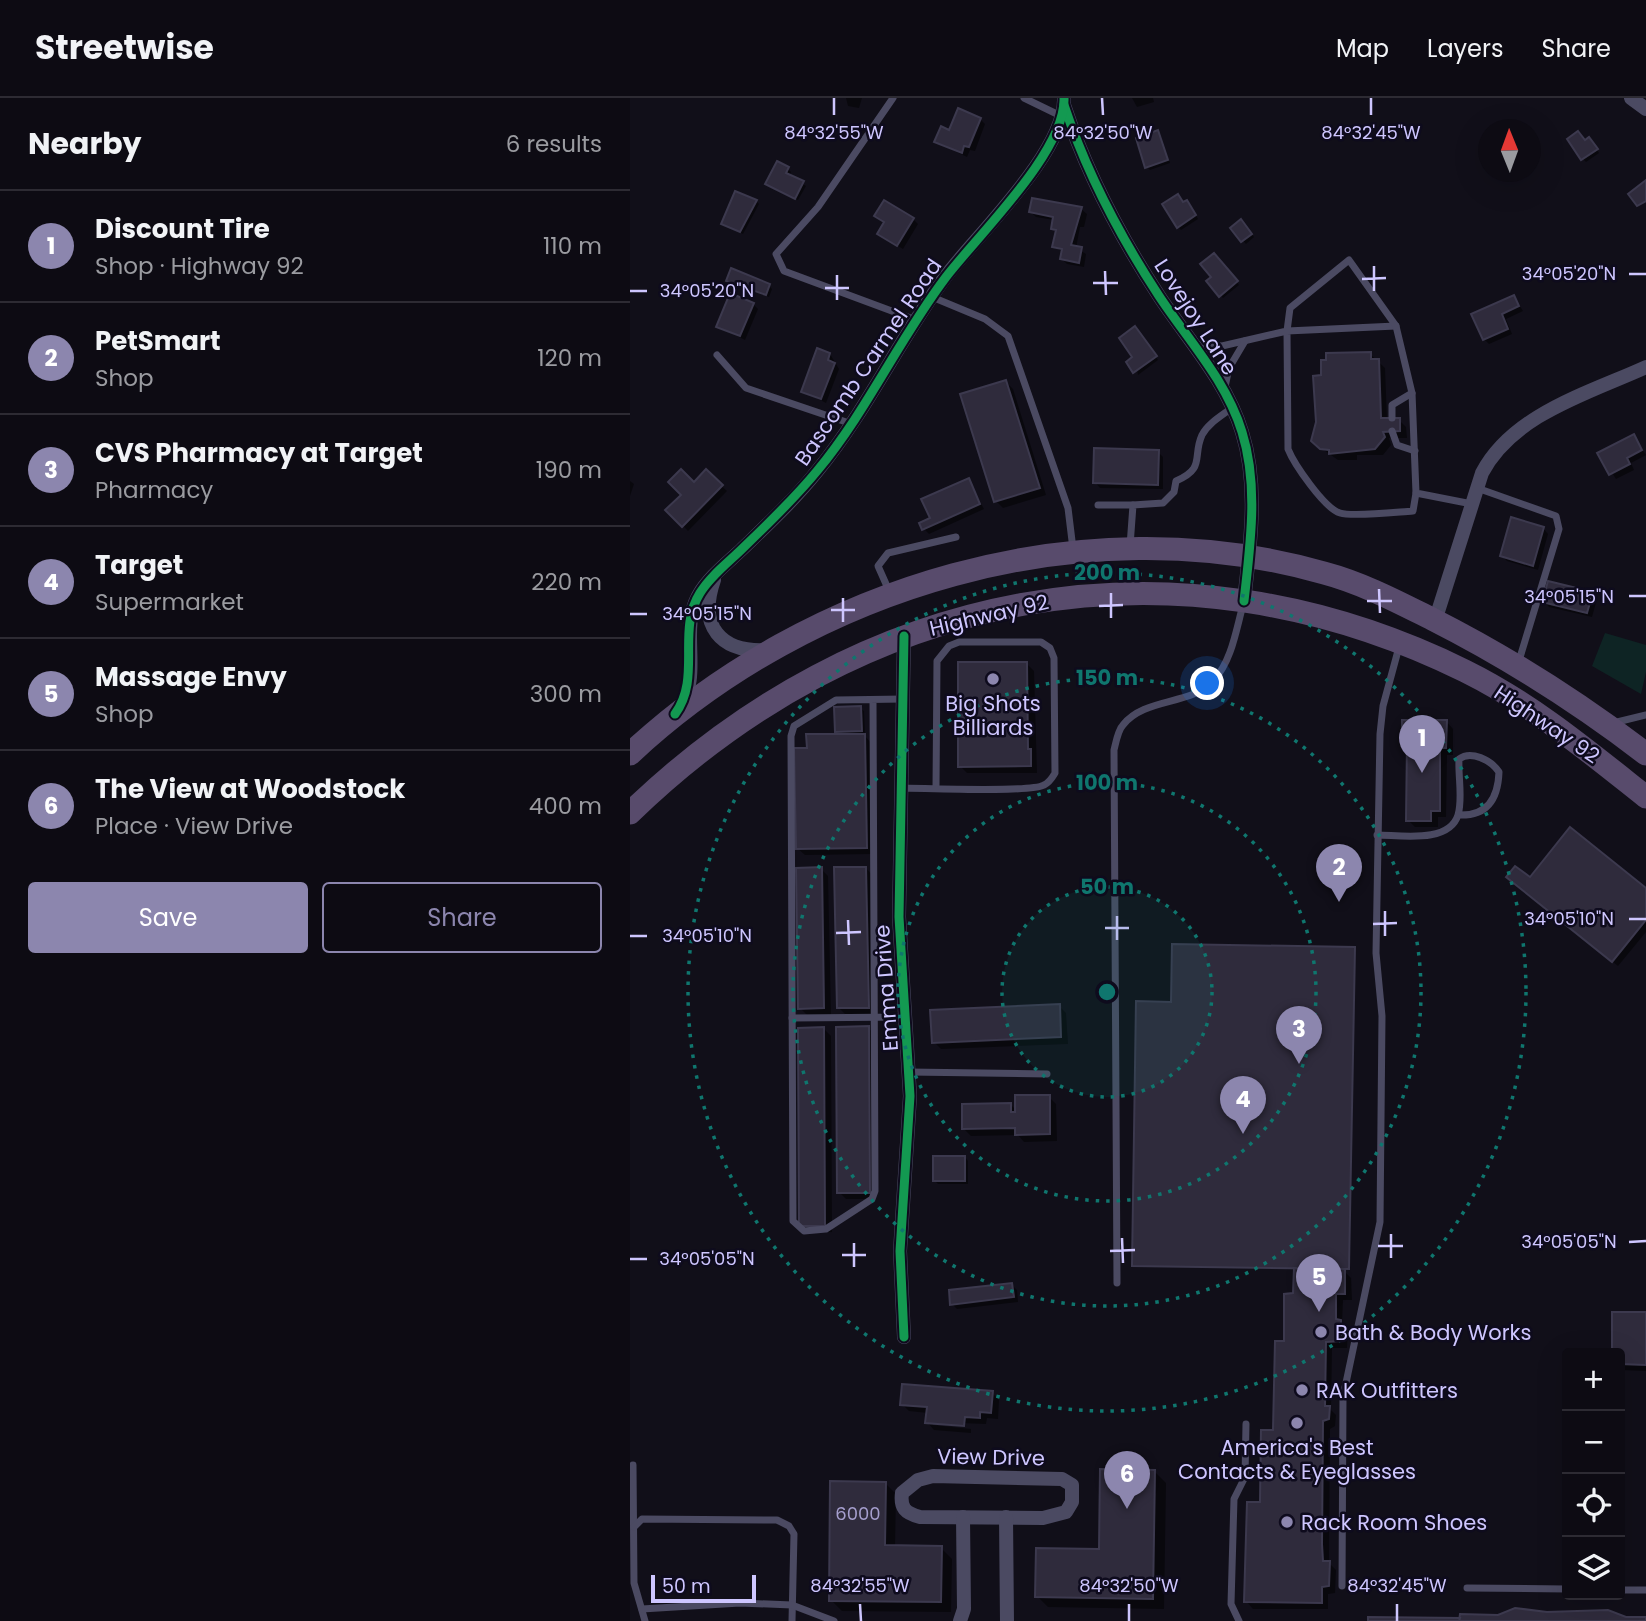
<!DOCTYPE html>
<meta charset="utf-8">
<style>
:root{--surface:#0d0b13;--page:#16141c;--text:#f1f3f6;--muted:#9a9ba0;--line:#2d2b33;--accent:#8c86ae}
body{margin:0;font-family:Poppins,sans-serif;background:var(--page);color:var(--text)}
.controls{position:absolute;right:21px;bottom:21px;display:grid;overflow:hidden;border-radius:7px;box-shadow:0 7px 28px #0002}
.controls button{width:63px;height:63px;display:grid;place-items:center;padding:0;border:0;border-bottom:2px solid var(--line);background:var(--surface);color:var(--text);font:35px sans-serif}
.compass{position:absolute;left:848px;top:21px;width:63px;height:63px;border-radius:50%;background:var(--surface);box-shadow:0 7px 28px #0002;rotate:359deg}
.scale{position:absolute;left:21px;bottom:18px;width:105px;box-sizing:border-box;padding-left:7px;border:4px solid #cec6ff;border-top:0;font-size:19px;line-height:24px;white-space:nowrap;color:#cec6ff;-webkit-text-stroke:5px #0e0b1d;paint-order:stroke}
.you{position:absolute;left:578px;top:586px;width:24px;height:24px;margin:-18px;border:5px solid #fff;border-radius:50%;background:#1a73e8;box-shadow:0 0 0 10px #1a73e833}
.badge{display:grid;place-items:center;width:46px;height:46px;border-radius:50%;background:var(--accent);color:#fff;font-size:23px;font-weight:700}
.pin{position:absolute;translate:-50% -58px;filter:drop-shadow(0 2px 4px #0008)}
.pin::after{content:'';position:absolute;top:37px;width:24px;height:21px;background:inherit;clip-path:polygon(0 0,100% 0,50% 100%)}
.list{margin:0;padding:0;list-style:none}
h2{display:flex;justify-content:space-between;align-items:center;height:91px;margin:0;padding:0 28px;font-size:30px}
h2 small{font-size:23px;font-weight:400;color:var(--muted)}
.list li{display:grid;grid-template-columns:46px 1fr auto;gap:21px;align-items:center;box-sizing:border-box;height:112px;padding:0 28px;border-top:2px solid var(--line)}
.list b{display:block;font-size:26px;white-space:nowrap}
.list p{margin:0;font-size:23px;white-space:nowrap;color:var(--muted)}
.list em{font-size:23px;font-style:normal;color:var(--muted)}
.actions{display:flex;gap:14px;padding:21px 28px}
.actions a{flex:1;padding:16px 0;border:2px solid var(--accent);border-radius:7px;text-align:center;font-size:24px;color:var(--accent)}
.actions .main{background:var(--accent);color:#fff}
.icon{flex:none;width:38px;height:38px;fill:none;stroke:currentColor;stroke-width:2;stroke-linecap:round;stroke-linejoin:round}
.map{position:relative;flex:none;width:1016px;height:1523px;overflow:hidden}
header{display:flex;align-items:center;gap:42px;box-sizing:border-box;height:98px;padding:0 35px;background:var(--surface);border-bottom:2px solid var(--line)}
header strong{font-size:33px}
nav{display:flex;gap:38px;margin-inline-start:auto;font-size:24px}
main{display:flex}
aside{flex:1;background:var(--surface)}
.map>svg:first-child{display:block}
.green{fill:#0e2424}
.shadow{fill:#0007}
.building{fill:#2f2b3c;stroke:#3c394e;stroke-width:2}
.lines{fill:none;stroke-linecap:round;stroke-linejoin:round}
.service{stroke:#4b4a62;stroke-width:7}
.minor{stroke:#4b4a62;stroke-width:14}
.primary{stroke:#584b6c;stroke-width:23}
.cycleway-casing{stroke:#0e0b1d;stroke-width:13}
.cycleway{stroke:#139951;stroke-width:9}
.ticks{fill:none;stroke:#cec6ff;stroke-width:2.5}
.ring{fill:none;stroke:#0f766e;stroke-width:3.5;stroke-dasharray:3.5 7}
.poi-dot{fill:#8c86ae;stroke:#0e0b1d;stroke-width:2.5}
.labels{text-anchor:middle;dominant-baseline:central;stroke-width:5;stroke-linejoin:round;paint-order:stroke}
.number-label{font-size:18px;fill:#a69fce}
.street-label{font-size:21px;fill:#cec6ff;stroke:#0e0b1d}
.poi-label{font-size:21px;fill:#cec6ff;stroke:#0e0b1d;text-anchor:start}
.ticks-label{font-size:18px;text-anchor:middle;fill:#cec6ff;stroke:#0e0b1d;stroke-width:5;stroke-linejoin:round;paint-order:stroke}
.centre{fill:#0f766e;stroke:#0e0b1d;stroke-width:3.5}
.ring-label{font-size:21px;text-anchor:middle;font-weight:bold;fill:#0f766e;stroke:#0e0b1d;stroke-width:5;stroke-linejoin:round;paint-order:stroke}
</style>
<header>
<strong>Streetwise</strong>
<nav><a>Map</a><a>Layers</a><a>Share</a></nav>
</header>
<main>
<aside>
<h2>Nearby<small>6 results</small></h2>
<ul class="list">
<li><span class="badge">1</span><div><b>Discount Tire</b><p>Shop · Highway 92</p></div><em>110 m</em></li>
<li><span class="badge">2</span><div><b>PetSmart</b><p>Shop</p></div><em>120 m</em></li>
<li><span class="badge">3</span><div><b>CVS Pharmacy at Target</b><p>Pharmacy</p></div><em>190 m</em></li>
<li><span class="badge">4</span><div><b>Target</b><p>Supermarket</p></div><em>220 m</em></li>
<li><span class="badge">5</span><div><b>Massage Envy</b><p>Shop</p></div><em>300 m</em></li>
<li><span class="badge">6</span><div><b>The View at Woodstock</b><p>Place · View Drive</p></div><em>400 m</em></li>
</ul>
<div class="actions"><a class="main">Save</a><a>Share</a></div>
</aside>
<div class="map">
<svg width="1016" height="1523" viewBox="0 0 1016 1523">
<rect width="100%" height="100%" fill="#110f19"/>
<path class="green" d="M975 535 1016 547V574L1011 596 962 568Z"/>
<g class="shadow">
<path d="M216 0H232L229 10 218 8Z"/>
<path d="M502 0H523L524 4 507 9Z"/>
<path d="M350 21 355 26 345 53 340 52 337 59 306 44Z"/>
<path d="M528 34 540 65 520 72 517 69Z"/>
<path d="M955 44H962L969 55 956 64 953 61Z"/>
<path d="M158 71 161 74 159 78 176 88 168 102 141 88Z"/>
<path d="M126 103 129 106 113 136 93 125Z"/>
<path d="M554 106 560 107 568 121 551 132 548 129Z"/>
<path d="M451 111 457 116 454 129H450L446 150 456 156 454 169 437 166 432 161 433 154 424 148 427 135 422 130 424 122 406 119 401 114Z"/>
<path d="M246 118 283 121 288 126 273 151 255 140 256 125Z"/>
<path d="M614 127 624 139 616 146 602 130Z"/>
<path d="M584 157 609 187 593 200 579 184 584 179Z"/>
<path d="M98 183 139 188 142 191 139 199Z"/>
<path d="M884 199 893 213 876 221 882 236 859 246 854 241Z"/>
<path d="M123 206 128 211 115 242 88 228Z"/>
<path d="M508 233 528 262 508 277 505 260Z"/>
<path d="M200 256 209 271 196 305 173 293Z"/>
<path d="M740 256 755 270 757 322H769L776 329 777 340H759L761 347 753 357H727V362H708L691 350 693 279Z"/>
<path d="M376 284 383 291 416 397 373 410 366 403Z"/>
<path d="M1003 338 1016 357 1001 365 1004 372 986 381 970 356Z"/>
<path d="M528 354 533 359V391L470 390 465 384Z"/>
<path d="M76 374 97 393 58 433 38 412Z"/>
<path d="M338 382 354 411 299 436 294 431Z"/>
<path d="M0 383 4 386 0 398Z"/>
<path d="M913 430 918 436 908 472 877 463 872 458Z"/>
<path d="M962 496 967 501 962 519 919 509 914 503Z"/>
<path d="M397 566 404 573 407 675H337L330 668Z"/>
<path d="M230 610 234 613 235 638 241 645 243 756 175 757 167 750 211 638 207 633Z"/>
<path d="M816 623 823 631V657H817L816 719H808V729H785L778 722V649L774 644Z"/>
<path d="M236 770 243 778 246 916 216 917 208 909Z"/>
<path d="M191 771 198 778 201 917H177L170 910Z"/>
<path d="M900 782 1016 792V834L988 868 883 784Z"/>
<path d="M724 851 720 1172H713L721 1180 722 1202H713L712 1225 718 1231 717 1250H702L701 1312 706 1317 705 1328 700 1331 699 1454V1465L706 1472 705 1495 698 1496V1511H623L616 1503 645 1333 665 1197 666 1171 505 1168 543 905Z"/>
<path d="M429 908 436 915 438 946 311 951 304 944Z"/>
<path d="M238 930 246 937V1101H216L209 1094Z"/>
<path d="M194 931 201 938 202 1134 178 1135 171 1127Z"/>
<path d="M419 999 426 1006 427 1043 394 1044 388 1037 341 1038 334 1031 380 1006 387 1013Z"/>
<path d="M335 1059 338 1063V1086H308L305 1083Z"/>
<path d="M382 1187 387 1192 388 1204 327 1211 322 1206Z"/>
<path d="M984 1216H1016V1273L990 1272V1255H983Z"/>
<path d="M362 1295 369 1302 368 1321 357 1320 356 1326 303 1324V1327L341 1331V1335L304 1332 297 1324 298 1315 279 1313 272 1306Z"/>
<path d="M525 1374 536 1385 534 1511 418 1509 407 1498 470 1453Z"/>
<path d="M255 1385 266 1396 265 1449 311 1450 322 1461 321 1514 212 1513 201 1502Z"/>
</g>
<g class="building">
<path d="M328 10 351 20 339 49 334 48 332 55 304 44 311 28 319 32Z"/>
<path d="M528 32 538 62 515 70 506 40Z"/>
<path d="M948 33 955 42 959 39 968 51 951 62 937 41Z"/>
<path d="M147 63 159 69 156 75 174 83 165 101 135 86Z"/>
<path d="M1016 82V103L1007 108 998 96Z"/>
<path d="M105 93 127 102 110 134 91 126Z"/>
<path d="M548 96 553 104 557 102 566 117 547 130 532 106Z"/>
<path d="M402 100 452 109 441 147 452 149 449 165 430 161 432 151 422 149 426 132 421 131 423 119 399 114Z"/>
<path d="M254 102 284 120 267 148 247 136 254 124 244 118Z"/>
<path d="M611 121 622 136 611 144 600 130Z"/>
<path d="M584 155 608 183 589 199 576 183 581 179 570 166Z"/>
<path d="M101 170 140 186 136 197 96 183Z"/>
<path d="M100 195 124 205 110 238 86 229Z"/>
<path d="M884 197 889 208 872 216 878 231 853 242 841 216Z"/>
<path d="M505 228 527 258 503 275 496 264 502 259 489 240Z"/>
<path d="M187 250 200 255 198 262 205 265 191 301 171 294Z"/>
<path d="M741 254V261H749L751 320H770V333L753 334 755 339 745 351 699 356V352L690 351 681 343 686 324 683 278 691 277V262H696V255Z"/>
<path d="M376 282 410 390 364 404 330 296Z"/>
<path d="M1004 336 1012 352 997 360 1000 366 979 377 967 355Z"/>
<path d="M464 350 529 352 528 387 463 385Z"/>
<path d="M51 371 64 384 76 371 93 387 52 429 35 412 51 397 38 384Z"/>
<path d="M339 380 350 406 292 432 289 425 300 420 291 401Z"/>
<path d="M881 419 914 429 903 468 870 458Z"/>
<path d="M918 483 963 494 957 515 912 504Z"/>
<path d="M328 564H397L398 651H401V668L328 669Z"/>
<path d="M231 608 232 633 205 634 204 609Z"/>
<path d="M772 622H817L816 650H810V713H801V723H776L777 645H772Z"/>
<path d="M176 636H235L237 750 166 751 164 650H177Z"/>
<path d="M940 729 1016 790V822L982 864 876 779 885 768 900 779Z"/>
<path d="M192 769 194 910 168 911 166 770Z"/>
<path d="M204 769H236L239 910H207Z"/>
<path d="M542 846 725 849 719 1171 502 1168 506 903 541 904Z"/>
<path d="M430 906 431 939 302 945 300 912Z"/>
<path d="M239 928 240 1095H207L206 929Z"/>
<path d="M194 929 195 1128H169L168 930Z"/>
<path d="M385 997H420V1036L385 1037V1030L332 1031V1006L381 1005V1014H385Z"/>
<rect x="303" y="1058" width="32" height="25"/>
<path d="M664 1170 715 1171V1196H706V1221L711 1222V1243L696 1244 695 1308H700L699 1321 693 1323 692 1446 693 1463H700L699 1488 692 1489V1505L614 1504 617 1404H630L631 1332H643L645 1243H654V1196L663 1195Z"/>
<path d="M382 1185 384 1199 320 1207 319 1192Z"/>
<path d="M982 1214H1016V1267L990 1266V1255H982Z"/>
<path d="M272 1286 363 1293 361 1315 350 1314V1320L335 1319 334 1328 295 1325 297 1309 270 1307Z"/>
<path d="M470 1371 525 1372 523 1501 405 1499 406 1450 469 1451Z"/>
<path d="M200 1383 256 1384 255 1447 312 1448 311 1504 199 1503Z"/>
<path d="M885 1510 917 1514 978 1512 996 1519H1016V1523H829L830 1516 868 1517Z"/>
<path d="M738 1519 830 1520 829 1523H738Z"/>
</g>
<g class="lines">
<g class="service">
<path d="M263 0 188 109 146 156 154 173 286 222"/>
<path d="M394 0 431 18"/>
<path d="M302 199 355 221 378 238 438 410 443 451"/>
<path d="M766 228 657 233 658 351C664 366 694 410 710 415 723 419 767 414 783 413L786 395"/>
<path d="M566 246 592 248 657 233 660 210 719 162 766 228 782 295 786 395 842 406"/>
<path d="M87 257 116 290 222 326"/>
<path d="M595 289 599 270 615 243"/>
<path d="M762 320V307L782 295"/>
<path d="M762 333 767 347 785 353"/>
<path d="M847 390 926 418 929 431 888 566"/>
<path d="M468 407H503"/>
<path d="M500 448 503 407 533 405 544 394 546 383C576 370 562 359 572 337 578 325 593 317 603 309"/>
<path d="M260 495 248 468 258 455 326 439"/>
<path d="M243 602 245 1093 242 1101 196 1131 174 1133 163 1123 161 638 164 628 206 602 273 601"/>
<path d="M983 625 1016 617"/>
<path d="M270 690C294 690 400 695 414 687 420 684 422 680 425 675L424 560 420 550 411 544H329L319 548 307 563 306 690"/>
<path d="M747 737C770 737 819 746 828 717 833 701 828 679 829 661 841 652 861 662 869 674 868 701 857 718 829 717"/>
<path d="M162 920 276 919"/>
<path d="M279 974 417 976"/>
<path d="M487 1185 484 652C486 644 488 632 493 627 515 599 562 608 584 582 602 562 606 532 613 507"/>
<path d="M3 1367 4 1485 15 1523"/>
<path d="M4 1429 12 1421 147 1422 159 1428 164 1436 162 1523"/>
<path d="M712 1488 713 1299 750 1124 752 918 746 855 750 636 753 608 769 549"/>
<path d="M837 1490 937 1491"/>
<path d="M990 1492H1016"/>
<path d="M12 1511 110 1505 162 1507 204 1523"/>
<path d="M609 1523 601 1506 604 1401 615 1379 616 1326"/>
</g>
<g class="minor">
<path d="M1001 0 1016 11"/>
<path d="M434 7C456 73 491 140 529 198 558 242 596 282 612 334 629 388 620 448 614 503"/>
<path d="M84 482C68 528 90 555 138 552"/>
<path d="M805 523 852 375C883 316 959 295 1016 269"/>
<path d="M49 610C73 578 49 533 68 498 78 480 96 466 111 452 138 426 165 401 188 372 237 312 270 240 316 178 348 136 436 53 434 0"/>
<path d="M274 1239 270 1153 280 998 269 819 274 538"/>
<path d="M303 1378 432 1381 442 1387V1404L436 1414 413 1420 290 1419C275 1415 270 1410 272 1395L288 1382Z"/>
<path d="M376 1419 377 1523"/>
<path d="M330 1523 334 1511 333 1419"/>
</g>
<g class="primary">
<path d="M0 656C180 488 453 406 694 475 732 485 768 504 802 521 879 560 948 604 1016 656"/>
<path d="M0 715C231 491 543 429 835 573 902 606 958 653 1016 699"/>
</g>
<g class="cycleway-casing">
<g id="cycleway">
<path d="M434 7C456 73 491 140 529 198 558 242 596 282 612 334 629 388 620 448 614 503"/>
<path d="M45 616C72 579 46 533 70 495 81 477 99 464 114 449 139 425 165 400 187 373 237 313 269 241 316 179 348 137 436 53 434 0"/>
<path d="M274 1239 270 1153 280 998 269 819 274 538"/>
</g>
</g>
<use href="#cycleway" class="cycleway"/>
</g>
<path class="ticks" d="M204 0V17M472 0 473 17M741 0V17M744 168V193M475 173 476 197M999 176H1016M207 177V202M732 181 756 180M463 185H488M195 190H219M0 193H17M749 491 750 515M481 495V520M999 498H1016M213 500V524M737 503H762M469 508 493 507M201 512H225M0 516H17M755 813V838M487 818V842M999 821H1016M218 822 219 847M743 826 767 825M475 830H499M206 835 231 834M0 838H17M761 1136V1160M492 1140 493 1165M999 1144 1016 1143M224 1145V1169M748 1148H773M480 1153 505 1152M212 1157H236M0 1161H17M230 1506 231 1523M499 1506V1523M767 1506V1523"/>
<circle cx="477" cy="894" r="105" fill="#0f766e" fill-opacity=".12"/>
<g class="ring">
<circle cx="477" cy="894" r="105"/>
<circle cx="477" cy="894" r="209"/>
<circle cx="477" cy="894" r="314"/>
<circle cx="477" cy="894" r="419"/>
</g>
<g class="poi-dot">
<circle cx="363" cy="581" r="7"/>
<circle cx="691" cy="1234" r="7"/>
<circle cx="672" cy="1292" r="7"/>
<circle cx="667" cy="1325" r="7"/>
<circle cx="657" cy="1424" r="7"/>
</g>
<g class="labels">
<g class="number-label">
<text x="228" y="1415">6000</text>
</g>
<g class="street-label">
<text transform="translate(566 219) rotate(57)">Lovejoy Lane</text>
<text transform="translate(238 264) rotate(-56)">Bascomb Carmel Road</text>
<text transform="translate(359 517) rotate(-13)">Highway 92</text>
<text transform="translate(917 626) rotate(34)">Highway 92</text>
<text transform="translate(256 890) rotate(-94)">Emma Drive</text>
<text transform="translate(361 1359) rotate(1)">View Drive</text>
</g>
<g class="poi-label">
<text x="363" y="605" text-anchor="middle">Big Shots<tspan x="363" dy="24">Billiards</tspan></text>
<text x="705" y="1234">Bath &amp; Body Works</text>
<text x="686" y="1292">RAK Outfitters</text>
<text x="667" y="1349" text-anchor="middle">America's Best<tspan x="667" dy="24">Contacts &amp; Eyeglasses</tspan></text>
<text x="671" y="1424">Rack Room Shoes</text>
</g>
</g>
<g class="ticks-label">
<text x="204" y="41">84°32'55"W</text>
<text x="473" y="41">84°32'50"W</text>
<text x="741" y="41">84°32'45"W</text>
<text x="939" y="182">34°05'20"N</text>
<text x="77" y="199">34°05'20"N</text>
<text x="939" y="505">34°05'15"N</text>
<text x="77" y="522">34°05'15"N</text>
<text x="939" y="827">34°05'10"N</text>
<text x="77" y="844">34°05'10"N</text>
<text x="939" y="1150">34°05'05"N</text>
<text x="77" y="1167">34°05'05"N</text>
<text x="230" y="1494">84°32'55"W</text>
<text x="499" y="1494">84°32'50"W</text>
<text x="767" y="1494">84°32'45"W</text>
</g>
<circle cx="477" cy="894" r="10" class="centre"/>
<g class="ring-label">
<text x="477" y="482">200 m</text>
<text x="477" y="587">150 m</text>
<text x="477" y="692">100 m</text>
<text x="477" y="796">50 m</text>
</g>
</svg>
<div class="controls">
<button>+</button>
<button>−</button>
<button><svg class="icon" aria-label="locate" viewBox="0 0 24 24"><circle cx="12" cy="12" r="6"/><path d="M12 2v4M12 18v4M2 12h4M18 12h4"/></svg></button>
<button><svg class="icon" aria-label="layers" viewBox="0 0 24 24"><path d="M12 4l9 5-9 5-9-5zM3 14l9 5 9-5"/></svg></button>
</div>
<svg class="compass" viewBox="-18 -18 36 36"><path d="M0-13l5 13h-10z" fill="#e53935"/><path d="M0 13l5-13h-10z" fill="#9a9ba0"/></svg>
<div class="scale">50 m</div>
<div class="you"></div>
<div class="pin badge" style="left:792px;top:675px">1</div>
<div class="pin badge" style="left:709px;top:804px">2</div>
<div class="pin badge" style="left:669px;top:966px">3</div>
<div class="pin badge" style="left:613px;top:1036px">4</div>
<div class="pin badge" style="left:689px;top:1214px">5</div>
<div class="pin badge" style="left:497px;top:1411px">6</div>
</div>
</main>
